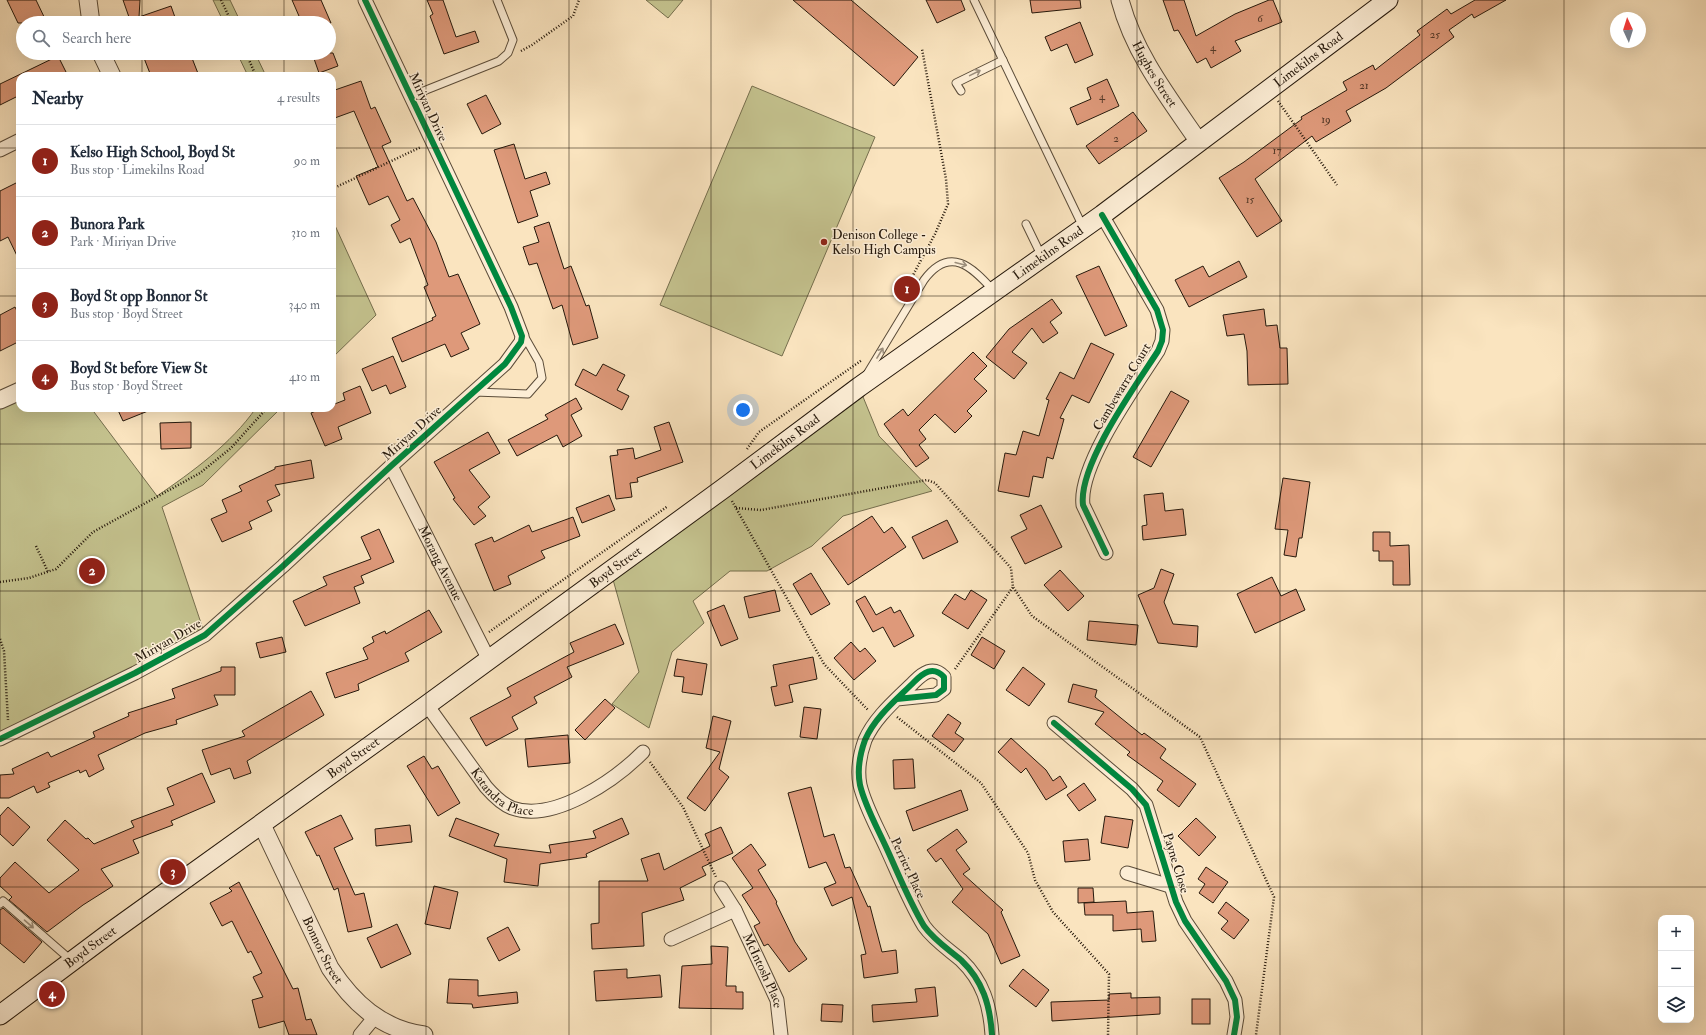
<!DOCTYPE html>
<meta charset="utf-8">
<style>
:root{--surface:#fff;--page:#f6f6f7;--text:#1f2937;--muted:#747a83;--line:#e0e1e3;--accent:#8f2418}
body{margin:0;font-family:"IM FELL Double Pica",serif;background:var(--page);color:var(--text)}
.controls{position:absolute;right:12px;bottom:12px;display:grid;overflow:hidden;border-radius:8px;box-shadow:0 4px 16px #0002}
.controls button{width:36px;height:36px;display:grid;place-items:center;padding:0;border:0;border-bottom:1px solid var(--line);background:var(--surface);color:var(--text);font:20px sans-serif}
.compass{position:absolute;left:1610px;top:12px;width:36px;height:36px;border-radius:50%;background:var(--surface);box-shadow:0 4px 16px #0002;rotate:356deg}
.you{position:absolute;left:743px;top:410px;width:14px;height:14px;margin:-10px;border:3px solid #fff;border-radius:50%;background:#1a73e8;box-shadow:0 0 0 6px #1a73e833}
.badge{display:grid;place-items:center;width:26px;height:26px;border-radius:50%;background:var(--accent);color:#fff;font-size:13px;font-weight:700}
.pin{position:absolute;translate:-50% -50%;border:2px solid #fff;box-shadow:0 1px 4px #0006}
.list{margin:0;padding:0;list-style:none}
h2{display:flex;justify-content:space-between;align-items:center;height:52px;margin:0;padding:0 16px;font-size:17px}
h2 small{font-size:13px;font-weight:400;color:var(--muted)}
.list li{display:grid;grid-template-columns:26px 1fr auto;gap:12px;align-items:center;box-sizing:border-box;height:72px;padding:0 16px;border-top:1px solid var(--line)}
.list b{display:block;font-size:15px;white-space:nowrap}
.list p{margin:0;font-size:13px;white-space:nowrap;color:var(--muted)}
.list em{font-size:13px;font-style:normal;color:var(--muted)}
.icon{flex:none;width:22px;height:22px;fill:none;stroke:currentColor;stroke-width:2;stroke-linecap:round;stroke-linejoin:round}
.map{position:relative;flex:none;width:1706px;height:1035px;overflow:hidden}
.search{position:absolute;background:var(--surface);box-shadow:0 4px 16px #0002;left:16px;top:16px;width:320px;height:44px;display:flex;align-items:center;gap:10px;box-sizing:border-box;padding:0 14px;border-radius:22px;color:var(--muted);font-size:15px}
.panel{position:absolute;background:var(--surface);box-shadow:0 4px 16px #0002;left:16px;top:72px;width:320px;height:340px;border-radius:12px}
.map>svg:first-child{display:block}
.green{fill:#c4c28e;stroke:#756e4d}
.building{fill:#de997a;stroke:#26190c}
.lines{fill:none;stroke-linecap:round;stroke-linejoin:round}
.service-casing{stroke:#5b4c39;stroke-width:9}
.minor-casing{stroke:#5b4c39;stroke-width:15}
.tertiary-casing{stroke:#5b4c39;stroke-width:19}
.secondary-casing{stroke:#26190c;stroke-width:21}
.path{stroke:#26190c;stroke-width:2.5;stroke-dasharray:1 2;stroke-linecap:butt}
.service{stroke:#fcedd5;stroke-width:7}
.minor{stroke:#fcedd5;stroke-width:13}
.tertiary{stroke:#fcedd5;stroke-width:17}
.secondary{stroke:#fcedd5;stroke-width:19}
.cycleway-casing{stroke:#fcedd5;stroke-width:8}
.cycleway{stroke:#00873e;stroke-width:6}
.oneway{stroke:#9c8e7b}
.grid{fill:none;stroke:#26190c;stroke-width:1;stroke-opacity:0.55}
.poi-dot{fill:#8f2418;stroke:#fcedd5;stroke-width:1.5}
.labels{text-anchor:middle;dominant-baseline:central;stroke-width:3;stroke-linejoin:round;paint-order:stroke}
.number-label{font-size:11px;fill:#543928}
.street-label{font-size:13px;fill:#26190c;stroke:#fcedd5}
.poi-label{font-size:13px;fill:#26190c;stroke:#fcedd5;text-anchor:start}
</style>
<div class="map">
<svg width="1706" height="1035" viewBox="0 0 1706 1035">
<rect width="100%" height="100%" fill="#fae4bf"/>
<filter id="stains"><feTurbulence type="fractalNoise" baseFrequency=".005" numOctaves="4"/><feColorMatrix values="0 0 0 0 .2 0 0 0 0 .09 0 0 0 0 .02 0 0 0 .5 -.17"/></filter>
<radialGradient id="worn" r=".72"><stop offset=".6" stop-color="#630" stop-opacity="0"/><stop offset="1" stop-color="#630" stop-opacity=".3"/></radialGradient>
<g class="green">
<path d="M213 0H230L241 23H224Z"/>
<path d="M646 0H683L668 18Z"/>
<path d="M237 53H255L266 76H248Z"/>
<path d="M752 86 875 137 782 356 660 305Z"/>
<path d="M332 219 376 315 332 358Z"/>
<path d="M859 387 879 436 932 491 843 516 812 546 767 571H730L693 601 704 623 672 652 649 728 612 704 639 672 612 576Z"/>
<path d="M20 391V408H91L157 496C192 472 231 444 256 408H281L203 485 162 507 205 635 0 739V400Z"/>
</g>
<g class="building">
<path d="M7 0H36L47 23H18Z"/>
<path d="M123 0H140L139 17 171 6 177 23H127V21L130 20Z"/>
<path d="M292 0H321L331 23H302Z"/>
<path d="M427 0H443L456 37 475 31 479 42 444 54 430 16 433 14Z"/>
<path d="M793 0H851L918 57 894 86Z"/>
<path d="M926 0H961L965 10 937 23Z"/>
<path d="M1030 0H1080L1081 8 1032 13Z"/>
<path d="M1163 0H1184L1196 36 1235 14 1269 0H1273L1282 22 1235 41 1241 51 1211 68 1206 58 1197 63 1178 30 1174 31Z"/>
<path d="M1475 0H1506L1474 18 1472 14 1449 30 1454 37 1386 88 1346 111 1351 121 1316 142 1312 136 1255 179 1282 221 1257 237 1219 178 1244 162 1302 119 1301 117 1347 90 1343 82 1373 65 1375 70 1420 35 1417 31 1447 9 1451 14Z"/>
<path d="M1080 22 1093 55 1075 63 1067 44 1051 51 1045 37Z"/>
<path d="M142 53H190L199 76H151Z"/>
<path d="M312 53H333L338 66 319 73Z"/>
<path d="M58 56 68 76H20V95L0 105V84Z"/>
<path d="M1107 79 1119 106 1077 125 1070 108 1091 99 1087 88Z"/>
<path d="M361 81 371 109 375 107 391 142 382 146 407 201 413 198 436 242 449 277 458 274 480 324 461 333 469 349 451 357 445 344 402 362 392 338 433 320 432 318 436 316 424 287 428 285 410 238 400 243 391 225 400 220 388 196 369 205 356 176 378 167 354 111 332 119V91Z"/>
<path d="M486 95 501 124 482 134 467 104Z"/>
<path d="M1133 112 1147 131 1099 164 1086 146Z"/>
<path d="M514 144 525 179 546 172 550 184 530 191 538 216 518 223 494 150Z"/>
<path d="M20 181V262L8 237 0 241V191Z"/>
<path d="M549 222 564 269 571 266 586 306 589 305 598 338 573 345 562 305 553 309 537 263 529 265 523 247 539 242 534 227Z"/>
<path d="M1239 261 1247 277 1189 307 1175 280 1203 266 1209 277Z"/>
<path d="M1099 266 1127 326 1105 336 1076 276Z"/>
<path d="M1052 299 1062 313 1050 322 1058 333 1043 343 1032 328 1012 352 1027 363 1014 379 986 357 1009 329Z"/>
<path d="M15 307 20 317V341L0 351V315Z"/>
<path d="M1264 309 1266 326 1277 325 1280 348H1287L1288 384 1248 385 1247 351 1244 334 1227 336 1223 315Z"/>
<path d="M1091 343 1114 354 1089 403 1072 395 1060 418 1064 419 1053 459 1047 457 1043 478 1033 476 1029 497 998 491 1005 453 1016 455 1023 431 1039 436 1049 400 1046 399 1060 372 1074 379Z"/>
<path d="M973 352 987 366 974 379 987 391 967 411 972 416 955 433 935 414 919 430 926 439 919 445 929 458 916 467 884 424 903 409 908 416Z"/>
<path d="M393 356 406 387 390 394 386 385 372 391 362 369Z"/>
<path d="M603 364 625 375 617 390 629 396 622 410 575 385 583 369 596 376Z"/>
<path d="M360 386 371 413 338 427 342 439 325 446 311 413 323 408H332V405L345 400 343 393Z"/>
<path d="M1171 391 1189 401 1151 467 1133 457Z"/>
<path d="M576 398 582 409 571 415 582 436 563 447 557 435 517 456 508 440 548 419 545 415Z"/>
<path d="M117 408H153V409L123 421Z"/>
<path d="M191 422V448L161 449 160 423Z"/>
<path d="M669 422 683 462 637 478 638 482 630 483 632 497 616 499 610 456 618 455 617 450 633 448 635 459 661 450 654 427Z"/>
<path d="M488 432 500 453 469 470 490 497 478 507 486 516 474 525 453 499 455 498 434 462Z"/>
<path d="M311 460 314 478 275 485 280 495 267 501 272 511 249 522 252 529 222 542 211 519 227 512 222 500 242 491 239 486 275 469V467Z"/>
<path d="M1283 478 1310 482 1302 538H1299L1296 557 1284 555 1288 530 1275 529Z"/>
<path d="M1163 493 1165 511 1183 509 1186 535 1143 540 1142 526 1147 525 1144 495Z"/>
<path d="M609 495 615 510 582 523 576 508Z"/>
<path d="M1041 505 1062 547 1025 564 1011 537 1027 529 1020 515Z"/>
<path d="M872 516 884 533 892 527 906 547 848 585 822 548Z"/>
<path d="M573 517 580 536 541 551 545 558 508 576 511 584 494 591 475 544 492 537 494 542 529 525 532 532Z"/>
<path d="M947 520 958 542 923 559 912 537Z"/>
<path d="M379 529 394 562 361 576 364 583 354 587 360 603 305 626 293 601 327 585 323 577 371 559 361 537Z"/>
<path d="M1373 532H1390V546L1409 545 1410 585H1393V561H1379V551H1373Z"/>
<path d="M1161 569 1174 574 1164 602 1173 624 1198 626 1197 647 1158 643 1138 595 1154 588Z"/>
<path d="M1060 570 1084 596 1068 611 1044 585Z"/>
<path d="M811 573 830 604 811 615 793 584Z"/>
<path d="M1272 577 1281 596 1296 589 1305 610 1255 633 1237 594Z"/>
<path d="M775 590 780 611 749 618 744 597Z"/>
<path d="M971 590 987 600 968 629 942 613 955 594 965 600Z"/>
<path d="M865 596 876 615 891 607 894 613 900 610 914 636 894 647 883 627 873 632 856 601Z"/>
<path d="M724 605 738 639 721 646 707 612Z"/>
<path d="M429 610 442 632 405 653 409 661 358 684 359 690 335 698 326 673 368 659 363 648 374 642 372 637 385 631 386 634Z"/>
<path d="M1089 621 1138 625 1136 645 1087 640Z"/>
<path d="M615 624 624 644 567 667 572 677 534 697 537 703 512 717 518 729 486 746 470 718 511 696 507 688 574 652 570 643Z"/>
<path d="M282 637 286 652 260 658 256 643Z"/>
<path d="M982 637 1005 651 994 669 971 655Z"/>
<path d="M851 642 860 652 865 648 876 661 854 680 834 658Z"/>
<path d="M813 657 817 679 789 685 793 702 775 706 771 687 777 686 773 665Z"/>
<path d="M677 659 707 664 702 695 682 692 684 677 674 676Z"/>
<path d="M221 667H235V695H214L218 705 176 720 177 724 145 733 98 755 104 769 89 777 86 770 80 773 79 770 48 783 50 787 37 793 34 786 9 798H0V775L14 774 12 769 48 752 51 757 95 737 93 732 129 716 128 713 175 698 172 689 221 671Z"/>
<path d="M1023 667 1045 684 1029 706 1006 690Z"/>
<path d="M1073 684 1097 690 1095 697 1142 735 1144 733 1166 749 1160 758 1196 784 1179 807 1157 790 1163 781 1127 755 1130 752 1095 724 1104 712 1068 702Z"/>
<path d="M311 691 324 715 247 761 251 773 234 779 230 768 211 775 202 750 245 736 242 731Z"/>
<path d="M605 699 615 708 585 740 575 730Z"/>
<path d="M804 707 821 709 817 739 800 737Z"/>
<path d="M948 714 961 723 955 733 964 739 954 752 932 736Z"/>
<path d="M713 716 731 721 719 769 729 777 705 811 687 798 720 752 706 748Z"/>
<path d="M568 735 570 763 528 767 525 739Z"/>
<path d="M1011 738 1046 770 1053 781 1060 776 1067 787 1046 800 1026 768 1021 773 998 752Z"/>
<path d="M424 756 432 769 438 766 460 803 438 816 407 766Z"/>
<path d="M913 759 915 788 894 789 893 760Z"/>
<path d="M202 773 215 802 171 821 173 825 133 840 139 853 101 869 113 886 83 905 47 932 9 900 12 897 0 886V878L15 862 49 893 79 870 47 840 65 820 86 839 88 838 94 844 134 827 131 821 174 805 167 788Z"/>
<path d="M1084 783 1096 800 1079 811 1067 795Z"/>
<path d="M811 787 824 837 834 834 845 868 850 867 868 907 870 906 882 952 896 950 898 973 864 978 861 955 866 954 852 897 832 906 824 888 836 883 826 862 809 868 788 793Z"/>
<path d="M961 790 968 810 913 831 906 811Z"/>
<path d="M8 807 30 827 13 846 0 834V816Z"/>
<path d="M341 815 353 839 334 848 355 895 364 893 372 927 348 932 338 888 334 890 319 855 317 856 305 832Z"/>
<path d="M1105 816 1133 820 1128 848 1101 843Z"/>
<path d="M456 818 499 834 494 846 551 853 549 845 596 838 593 831 622 818 629 834 586 854 587 857 540 864 538 886 504 882 507 859 449 836Z"/>
<path d="M1196 818 1216 837 1199 856 1178 836Z"/>
<path d="M410 825 412 842 376 846 375 829Z"/>
<path d="M721 827 733 853 702 867 706 875 680 888 684 900 642 913 644 946 592 949 591 924 599 923V881H648L641 859 659 853 664 870 710 846 705 834Z"/>
<path d="M957 829 967 842 956 850 970 869 963 874 1003 910 1001 912 1020 956 1001 964 988 934 952 902 963 889 941 858 936 862 927 850Z"/>
<path d="M1088 839 1090 860 1065 862 1063 841Z"/>
<path d="M751 844 766 865 758 870 777 902 776 903 795 942 807 959 789 972 768 944 764 946 754 926 760 923 742 895 753 888 732 858Z"/>
<path d="M1206 867 1228 882 1213 903 1199 893 1205 884 1198 879Z"/>
<path d="M239 882 293 989 298 988 306 1020 311 1019 317 1035H289L284 1021 259 1028 252 1000 263 997 253 977 262 973 251 951 248 953 232 921 222 926 210 903 232 891 229 888Z"/>
<path d="M434 886 458 892 450 929 425 924Z"/>
<path d="M1078 888H1093L1094 902 1078 903Z"/>
<path d="M1126 901 1127 913 1153 911 1156 941 1142 942 1141 929 1113 931V915H1085L1084 903Z"/>
<path d="M1226 902 1249 920 1234 939 1221 929 1228 921 1218 913Z"/>
<path d="M3 908 42 942 24 963 0 943V910Z"/>
<path d="M397 924 411 954 381 968 367 938Z"/>
<path d="M508 927 520 950 499 961 487 938Z"/>
<path d="M711 946 728 947 726 986H736V992H743V1009L679 1008 682 966 712 964Z"/>
<path d="M627 969V978L660 975 662 997 596 1001 594 971Z"/>
<path d="M1023 969 1049 990 1036 1007 1009 986Z"/>
<path d="M449 979 478 980V996L517 992 518 1003 473 1008 472 1004 447 1003Z"/>
<path d="M935 987 938 1016 873 1022 872 1005 917 1002 915 989Z"/>
<path d="M1131 993V998L1160 997V1014L1052 1021 1051 1002 1109 1000V994Z"/>
<rect x="1192" y="999" width="18" height="25"/>
<path d="M822 1004 843 1005 842 1022 821 1021Z"/>
</g>
<g class="lines">
<g class="service-casing">
<g id="service">
<path d="M974 0 1083 227"/>
<path d="M961 91 956 83 1003 60"/>
<path d="M411 96 499 61 508 53 513 40 497 0"/>
<path d="M1026 224 1042 257"/>
<path d="M867 374 924 280C950 245 972 267 993 290"/>
<path d="M474 392 528 394 542 378 539 362 523 334"/>
<path d="M0 904 3 901 72 961"/>
</g>
</g>
<g class="minor-casing">
<g id="minor">
<path d="M0 150 20 140"/>
<path d="M1102 215 1157 310 1163 330 1162 341 1158 351C1136 385 1078 465 1083 505L1106 553"/>
<path id="s1" d="M391 466 489 660"/>
<path d="M897 699 936 695 944 689V677C933 665 923 673 914 682 896 700 875 717 865 740 860 754 857 770 860 785 865 806 877 827 886 847 898 873 909 901 924 926 934 940 948 949 961 960 983 981 990 1005 992 1035"/>
<path id="s2" d="M427 705 486 787C493 795 502 804 512 808 554 823 615 780 643 752"/>
<path d="M1054 723 1132 789 1146 805 1176 902 1185 921 1226 981 1235 1000 1237 1017 1234 1035"/>
<path d="M0 739 135 673 205 635 283 566 391 466 505 364 521 342 522 336 511 307 365 0"/>
<path d="M1127 873 1170 886"/>
<path id="s3" d="M721 888 735 910 777 1000 781 1035"/>
<path d="M671 939 735 910"/>
<path d="M360 1035 374 1018"/>
</g>
</g>
<g class="tertiary-casing">
<g id="tertiary">
<path d="M88 0 91 23"/>
<path id="s4" d="M1120 0C1134 53 1168 97 1199 142"/>
<path d="M101 53 112 76"/>
<path d="M0 400 20 391"/>
<path id="s5" d="M262 825 330 968C353 1003 381 1029 424 1035"/>
</g>
</g>
<g class="secondary-casing">
<g id="secondary">
<path id="s6" d="M0 1015 111 932 427 705 724 488 859 387 1102 215 1388 0"/>
</g>
</g>
<g class="path">
<path d="M221 0 232 23"/>
<path d="M521 51 532 45 573 16 579 0"/>
<path d="M246 53 256 76"/>
<path d="M247 76 255 72"/>
<path d="M1278 101 1337 185"/>
<path d="M332 189 421 147"/>
<path d="M332 257V276"/>
<path d="M912 277 935 234 948 204 946 179 922 49"/>
<path d="M747 449 759 432 862 360"/>
<path d="M732 501 824 664 868 710"/>
<path d="M736 508 761 510 927 480 935 483 1011 568 1013 587 1032 616 1200 737 1274 897 1256 1035"/>
<path d="M36 546 48 572"/>
<path d="M0 582 29 578 56 569 93 532 200 473 231 448 267 408"/>
<path d="M489 632 668 506"/>
<path d="M0 639 4 651 8 720"/>
<path d="M955 669 1013 587"/>
<path d="M897 717 981 783 1028 853 1035 880 1053 912 1109 974 1108 1035"/>
<path d="M650 762 683 807 716 877"/>
</g>
<use href="#service" class="service"/>
<use href="#minor" class="minor"/>
<use href="#tertiary" class="tertiary"/>
<use href="#secondary" class="secondary"/>
<g class="cycleway-casing">
<g id="cycleway">
<path d="M1102 215 1157 310 1163 330 1162 341 1158 351C1136 385 1078 465 1083 505L1106 553"/>
<path d="M897 699 936 695 944 689V677C933 665 923 673 914 682 896 700 875 717 865 740 860 754 857 770 860 785 865 806 877 827 886 847 898 873 909 901 924 926 934 940 948 949 961 960 983 981 990 1005 992 1035"/>
<path d="M1054 723 1132 789 1146 805 1176 902 1185 921 1226 981 1235 1000 1237 1017 1234 1035"/>
<path d="M0 739 135 673 205 635 283 566 391 466 505 364 521 342 522 336 511 307 365 0"/>
</g>
</g>
<use href="#cycleway" class="cycleway"/>
</g>
<defs><path id="oneway-shaft" d="M-6 0H5M1.5-3L5.5 0L1.5 3" fill="none" stroke-width="1.6" stroke-linecap="round" stroke-linejoin="round"/></defs>
<g class="oneway">
<use href="#oneway-shaft" transform="translate(975 73) rotate(-26)"/>
<use href="#oneway-shaft" transform="translate(961 264) rotate(14)"/>
<use href="#oneway-shaft" transform="translate(880 353) rotate(-59)"/>
<use href="#oneway-shaft" transform="translate(29 924) rotate(41)"/>
</g>
<path class="grid" d="M142 0V23M284 0V23M426 0V1035M569 0V1035M711 0V1035M853 0V1035M995 0V1035M1137 0V1035M1280 0V1035M1422 0V1035M1564 0V1035M142 53V76M284 53V76M0 148H20M332 148H1706M0 296H20M332 296H1706M142 408V1035M284 408V1035M0 444H1706M0 591H1706M0 739H1706M0 887H1706"/>
<circle class="poi-dot" cx="824" cy="242" r="4"/>
<g class="labels">
<g class="number-label">
<text x="1260" y="18">6</text>
<text x="1435" y="34">25</text>
<text x="1213" y="47">4</text>
<text x="1364" y="85">21</text>
<text x="1102" y="96">4</text>
<text x="1326" y="119">19</text>
<text x="1116" y="138">2</text>
<text x="1277" y="150">17</text>
<text x="1250" y="199">15</text>
</g>
<g class="street-label">
<text stroke="none"><textPath href="#s6" startOffset="1620">Limekilns Road</textPath></text>
<text stroke="none"><textPath href="#s4" startOffset="82">Hughes Street</textPath></text>
<text transform="translate(428 107) rotate(65)">Miriyan Drive</text>
<text stroke="none"><textPath href="#s6" startOffset="1296">Limekilns Road</textPath></text>
<text transform="translate(1122 387) rotate(-59)">Cambewarra Court</text>
<text transform="translate(412 433) rotate(-42)">Miriyan Drive</text>
<text stroke="none"><textPath href="#s6" startOffset="972">Limekilns Road</textPath></text>
<text stroke="none"><textPath href="#s1" startOffset="109">Morang Avenue</textPath></text>
<text stroke="none"><textPath href="#s6" startOffset="761">Boyd Street</textPath></text>
<text transform="translate(168 641) rotate(-30)">Miriyan Drive</text>
<text stroke="none"><textPath href="#s6" startOffset="437">Boyd Street</textPath></text>
<text stroke="none"><textPath href="#s2" startOffset="118">Katandra Place</textPath></text>
<text transform="translate(1176 863) rotate(73)">Payne Close</text>
<text transform="translate(908 868) rotate(65)">Perrier Place</text>
<text stroke="none"><textPath href="#s6" startOffset="113">Boyd Street</textPath></text>
<text stroke="none"><textPath href="#s5" startOffset="139">Bonnor Street</textPath></text>
<text stroke="none"><textPath href="#s3" startOffset="93">McIntosh Place</textPath></text>
</g>
<g class="poi-label">
<text x="832" y="235">Denison College -<tspan x="832" dy="15">Kelso High Campus</tspan></text>
</g>
</g>
<rect width="100%" height="100%" filter="url(#stains)"/>
<rect width="100%" height="100%" fill="url(#worn)"/>
</svg>
<div class="controls">
<button>+</button>
<button>−</button>
<button><svg class="icon" aria-label="layers" viewBox="0 0 24 24"><path d="M12 4l9 5-9 5-9-5zM3 14l9 5 9-5"/></svg></button>
</div>
<svg class="compass" viewBox="-18 -18 36 36"><path d="M0-13l5 13h-10z" fill="#e53935"/><path d="M0 13l5-13h-10z" fill="#747a83"/></svg>
<div class="you"></div>
<div class="pin badge" style="left:907px;top:289px">1</div>
<div class="pin badge" style="left:92px;top:571px">2</div>
<div class="pin badge" style="left:173px;top:872px">3</div>
<div class="pin badge" style="left:52px;top:994px">4</div>
<div class="search"><svg class="icon" aria-label="search" viewBox="0 0 24 24"><circle cx="10" cy="10" r="6"/><path d="M15 15l6 6"/></svg>Search here</div>
<section class="panel">
<h2>Nearby<small>4 results</small></h2>
<ul class="list">
<li><span class="badge">1</span><div><b>Kelso High School, Boyd St</b><p>Bus stop · Limekilns Road</p></div><em>90 m</em></li>
<li><span class="badge">2</span><div><b>Bunora Park</b><p>Park · Miriyan Drive</p></div><em>310 m</em></li>
<li><span class="badge">3</span><div><b>Boyd St opp Bonnor St</b><p>Bus stop · Boyd Street</p></div><em>340 m</em></li>
<li><span class="badge">4</span><div><b>Boyd St before View St</b><p>Bus stop · Boyd Street</p></div><em>410 m</em></li>
</ul>
</section>
</div>
